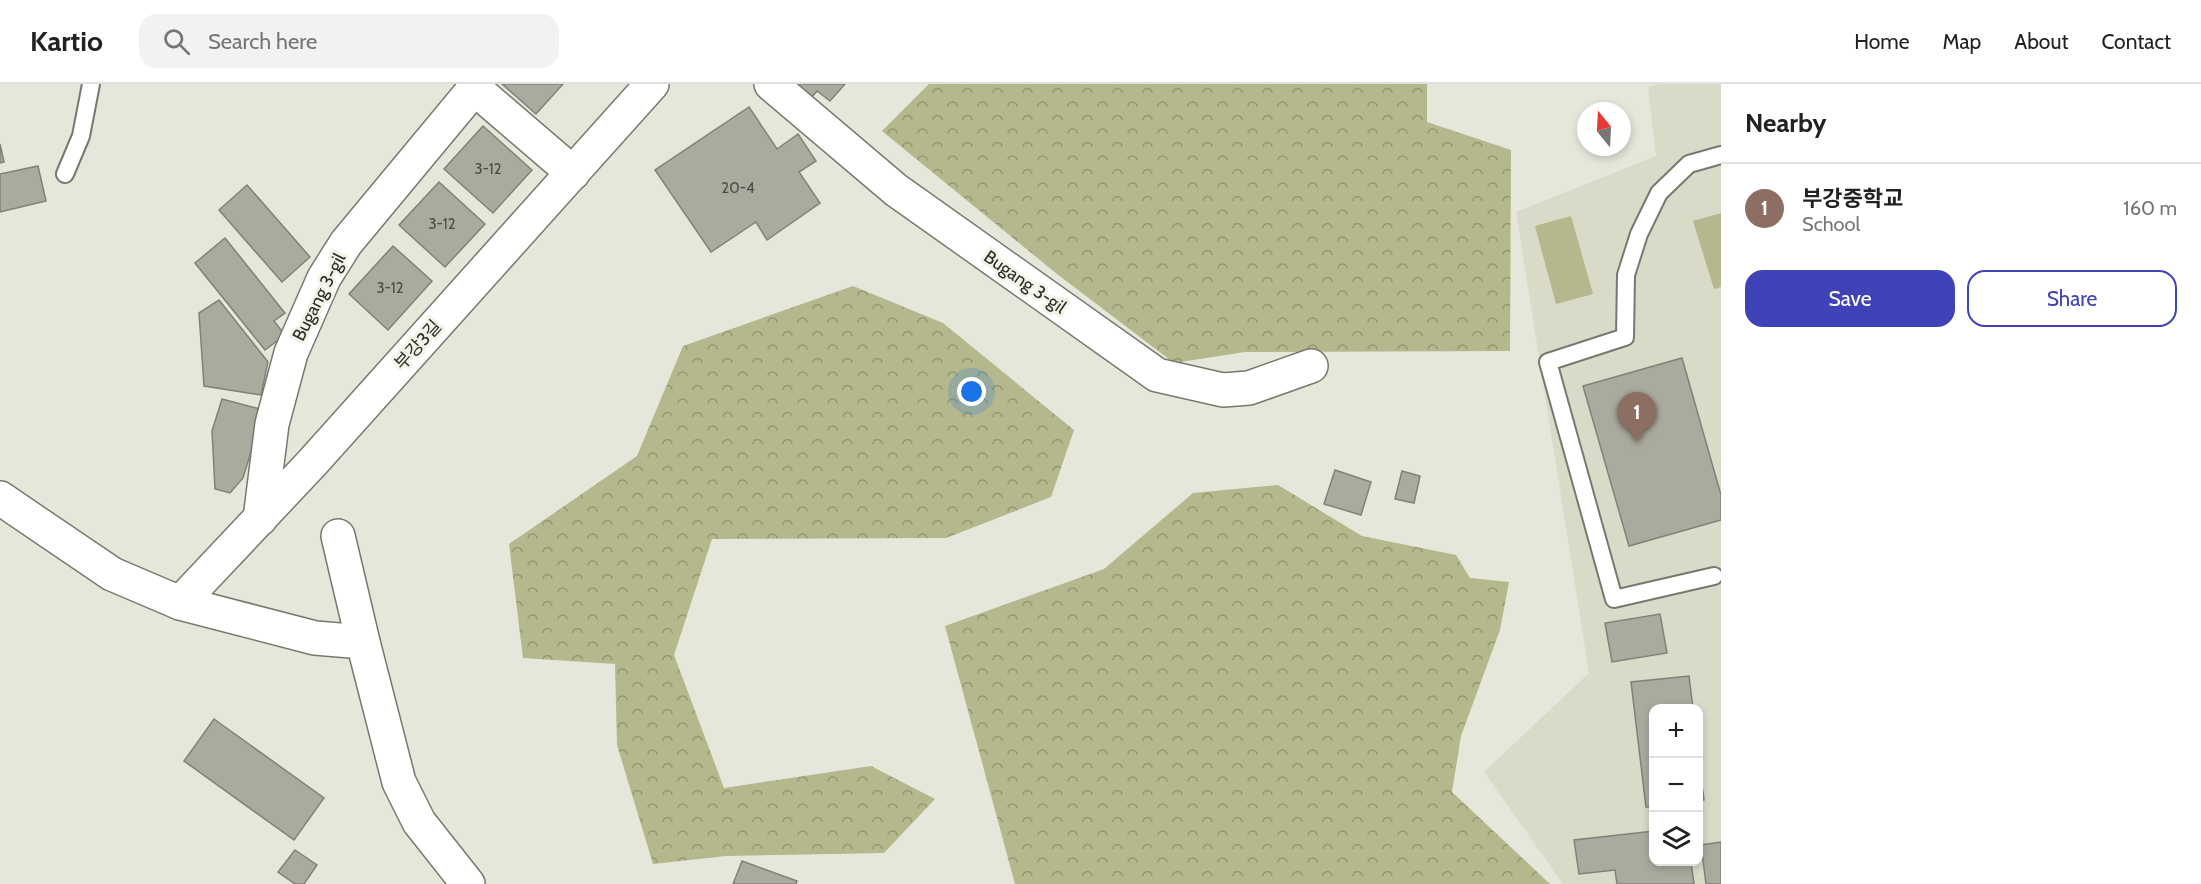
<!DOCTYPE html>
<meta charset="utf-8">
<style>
:root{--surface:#fff;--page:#f2f2f2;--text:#222;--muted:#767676;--line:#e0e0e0;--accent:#4042b7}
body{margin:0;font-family:Cabin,"Noto Sans KR",sans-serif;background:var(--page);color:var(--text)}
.controls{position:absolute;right:18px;bottom:18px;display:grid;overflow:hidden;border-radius:12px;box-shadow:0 3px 9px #0003}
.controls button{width:54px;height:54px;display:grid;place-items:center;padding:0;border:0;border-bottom:2px solid var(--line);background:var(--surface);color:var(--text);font:30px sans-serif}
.compass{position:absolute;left:1577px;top:18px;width:54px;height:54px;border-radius:50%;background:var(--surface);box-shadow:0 3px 9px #0003;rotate:342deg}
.you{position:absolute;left:972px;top:308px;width:21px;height:21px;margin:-15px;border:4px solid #fff;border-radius:50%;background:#1a73e8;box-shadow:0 0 0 9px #1a73e833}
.badge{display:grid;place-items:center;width:39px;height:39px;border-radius:50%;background:var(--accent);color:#fff;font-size:20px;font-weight:700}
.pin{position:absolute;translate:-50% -50px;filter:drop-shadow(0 2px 3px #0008)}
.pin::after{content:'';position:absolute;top:32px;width:21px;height:18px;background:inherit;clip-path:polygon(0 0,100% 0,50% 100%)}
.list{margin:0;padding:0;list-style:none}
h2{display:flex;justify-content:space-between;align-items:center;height:78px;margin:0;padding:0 24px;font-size:26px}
h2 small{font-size:20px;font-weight:400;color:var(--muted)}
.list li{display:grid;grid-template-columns:39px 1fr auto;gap:18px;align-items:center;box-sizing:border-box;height:90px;padding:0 24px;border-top:2px solid var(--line)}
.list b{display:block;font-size:22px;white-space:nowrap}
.list p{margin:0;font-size:20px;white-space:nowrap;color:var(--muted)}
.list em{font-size:20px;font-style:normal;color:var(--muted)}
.actions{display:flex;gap:12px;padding:18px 24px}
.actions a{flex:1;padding:14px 0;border:2px solid var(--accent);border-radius:18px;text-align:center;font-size:21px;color:var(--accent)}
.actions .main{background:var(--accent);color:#fff}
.icon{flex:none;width:33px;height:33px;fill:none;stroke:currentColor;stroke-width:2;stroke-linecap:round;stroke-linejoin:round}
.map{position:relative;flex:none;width:1721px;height:800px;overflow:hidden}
header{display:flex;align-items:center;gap:36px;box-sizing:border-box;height:84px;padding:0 30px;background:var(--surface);border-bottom:2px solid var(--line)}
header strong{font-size:28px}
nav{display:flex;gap:33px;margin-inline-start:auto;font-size:21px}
.search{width:420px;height:54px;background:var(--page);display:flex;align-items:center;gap:15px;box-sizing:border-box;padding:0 21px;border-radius:18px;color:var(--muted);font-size:22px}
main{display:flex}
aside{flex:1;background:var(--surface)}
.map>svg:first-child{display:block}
.built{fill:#d9dac8;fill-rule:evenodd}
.green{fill:#b5b78c}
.forest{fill:url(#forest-crowns)}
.building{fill:#aaaa9f;stroke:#818277;stroke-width:1.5}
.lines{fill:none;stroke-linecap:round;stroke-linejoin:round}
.lane-casing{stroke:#78796e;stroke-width:20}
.street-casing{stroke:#78796e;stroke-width:36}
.secondary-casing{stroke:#78796e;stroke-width:36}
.lane{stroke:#fff;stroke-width:16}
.street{stroke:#fff;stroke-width:33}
.secondary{stroke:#fff;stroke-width:33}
.labels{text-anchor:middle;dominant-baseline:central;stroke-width:6;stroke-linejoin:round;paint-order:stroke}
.number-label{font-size:15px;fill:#4c4d46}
.street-label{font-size:18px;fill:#2d2e29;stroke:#f3f4e8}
</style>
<header>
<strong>Kartio</strong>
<div class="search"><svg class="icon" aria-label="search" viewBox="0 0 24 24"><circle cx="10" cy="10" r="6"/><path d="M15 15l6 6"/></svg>Search here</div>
<nav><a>Home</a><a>Map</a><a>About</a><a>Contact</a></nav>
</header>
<main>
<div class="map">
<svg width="1721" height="800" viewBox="0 0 1721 800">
<defs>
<pattern id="forest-crowns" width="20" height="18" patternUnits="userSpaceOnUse" patternTransform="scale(1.5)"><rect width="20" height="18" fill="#b5b78c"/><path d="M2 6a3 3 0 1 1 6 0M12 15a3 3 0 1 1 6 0" fill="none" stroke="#949572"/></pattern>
</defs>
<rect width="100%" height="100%" fill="#e6e7db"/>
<path class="built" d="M1660 0H1721V800H1563L1484 688 1589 589 1516 128 1656 72 1648 3ZM1654 624H1698V778H1654Z"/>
<g class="green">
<path d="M1721 129V203L1714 205 1693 137Z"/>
<path d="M1571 132 1593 210 1556 220 1535 142Z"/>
</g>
<g class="forest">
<path d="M929 0H1427V38L1511 66 1510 267 1245 268 1174 279 1057 190 882 47Z"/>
<path d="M853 202 943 239 1074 346 1051 413 946 454 712 455 674 571 724 704 871 682 935 715 884 769 726 772 653 780 617 661 615 580 523 574 509 460 637 372 683 262Z"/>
<path d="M1278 401 1362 452 1456 471 1470 494 1509 498 1500 546 1461 652 1452 708 1550 800H1015L945 542 1104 485 1193 409Z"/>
</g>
<g class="building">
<path d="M502 0H563L536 30Z"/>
<path d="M781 0H845L830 17 817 7 810 15Z"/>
<path d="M749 23 777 65 798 50 816 77 799 88 820 119 767 156 756 138 711 168 655 86Z"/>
<path d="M483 42 532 86 493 129 444 85Z"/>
<path d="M0 60 4 78 0 79Z"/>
<path d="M38 82 46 117 0 128V90Z"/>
<path d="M439 98 485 140 445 183 399 141Z"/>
<path d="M247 101 310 173 282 198 219 126Z"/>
<path d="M225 154 285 229 274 237 285 251 265 266 195 179Z"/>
<path d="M393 162 432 197 388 246 349 210Z"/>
<path d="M219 216 268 278 261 311 204 302 199 229Z"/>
<path d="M1682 274 1721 411V436L1629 462 1583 302Z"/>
<path d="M222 315 264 326 243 394 230 409 215 405 212 347Z"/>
<path d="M1335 386 1371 398 1361 431 1324 420Z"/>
<path d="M1402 387 1420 392 1414 419 1395 415Z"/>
<path d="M1660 530 1667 569 1612 578 1605 539Z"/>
<path d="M1689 592 1693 624H1654V723H1646L1631 598Z"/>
<path d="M214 635 324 714 294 756 184 677Z"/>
<path d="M1698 673 1704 716 1698 717Z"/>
<path d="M1654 747V778H1691L1694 800H1617L1615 786 1579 790 1574 756Z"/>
<path d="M1721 758V800H1706L1701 761Z"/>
<path d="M295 766 317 781 304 800H295L278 788Z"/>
<path d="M742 777 797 797 796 800H733Z"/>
</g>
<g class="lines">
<g class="lane-casing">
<g id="lane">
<path d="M65 90 81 52 91 0"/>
<path d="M1714 492 1614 515 1548 278 1625 253 1626 191 1639 150 1659 109 1689 80 1721 71"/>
</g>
</g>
<g class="street-casing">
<g id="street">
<path d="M771 0 896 106 1157 291 1223 306 1249 304 1311 282"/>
<path d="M474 4 573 89"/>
<path d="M260 435 272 340 291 269 324 194 346 159 478 0"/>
<path d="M338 452 363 558"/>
<path d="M180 519 312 379 652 0"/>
</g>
</g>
<g class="secondary-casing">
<path id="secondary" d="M0 414 112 490 180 519 315 554 363 558 399 698 419 738 468 800"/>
</g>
<use href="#lane" class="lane"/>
<use href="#street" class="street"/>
<use href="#secondary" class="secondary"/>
</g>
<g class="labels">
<g class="number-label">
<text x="488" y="85">3-12</text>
<text x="738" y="104">20-4</text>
<text x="442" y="140">3-12</text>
<text x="390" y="204">3-12</text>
</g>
<g class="street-label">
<text transform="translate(1025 198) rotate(35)">Bugang 3-gil</text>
<text transform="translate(319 213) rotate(-63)">Bugang 3-gil</text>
<text transform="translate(418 261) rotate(-48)">부강3길</text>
</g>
</g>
</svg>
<div class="controls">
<button>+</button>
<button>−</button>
<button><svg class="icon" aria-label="layers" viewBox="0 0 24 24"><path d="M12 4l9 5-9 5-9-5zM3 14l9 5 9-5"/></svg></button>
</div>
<svg class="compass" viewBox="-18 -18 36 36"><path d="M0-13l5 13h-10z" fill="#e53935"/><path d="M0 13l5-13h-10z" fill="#767676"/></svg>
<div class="you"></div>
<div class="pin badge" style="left:1637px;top:358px;background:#8d6e63">1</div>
</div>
<aside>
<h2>Nearby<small></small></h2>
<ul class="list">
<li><span class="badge" style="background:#8d6e63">1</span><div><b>부강중학교</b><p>School</p></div><em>160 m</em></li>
</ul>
<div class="actions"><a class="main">Save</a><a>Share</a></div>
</aside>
</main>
